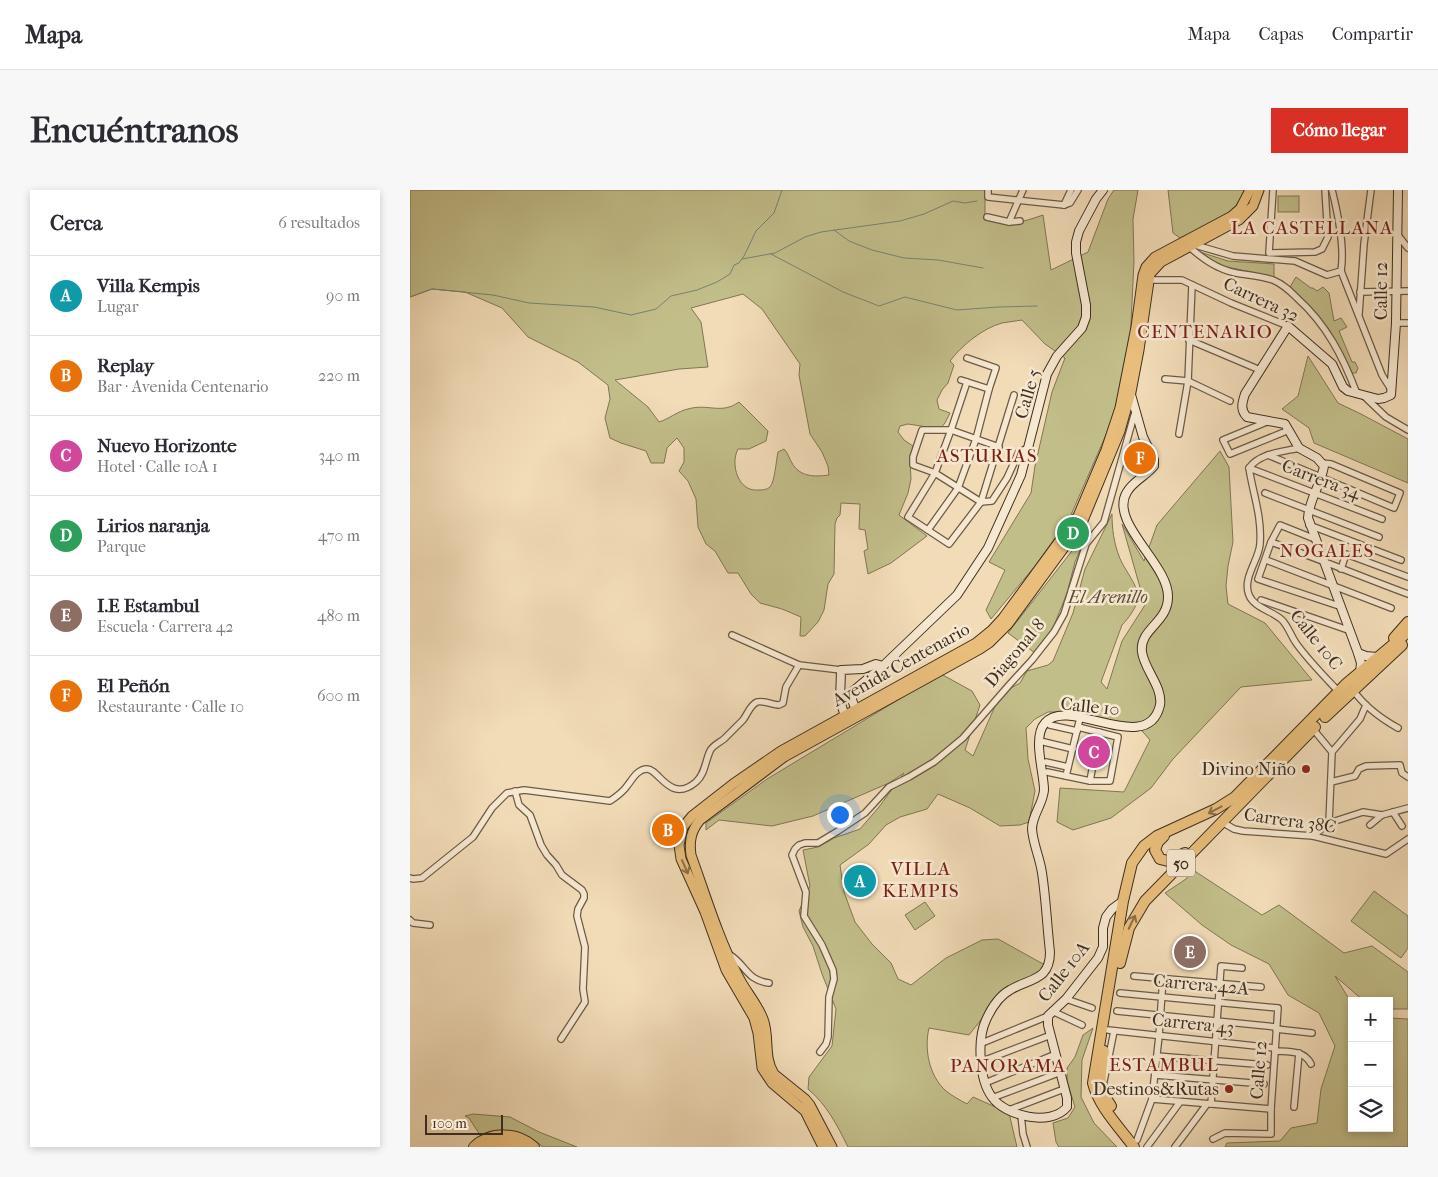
<!DOCTYPE html>
<html lang="es">
<meta charset="utf-8">
<style>
:root{--surface:#fff;--page:#f7f7f7;--text:#2b2b33;--muted:#7c7c81;--line:#e1e1e2;--accent:#d93025}
body{margin:0;font-family:"IM FELL French Canon",serif;background:var(--page);color:var(--text)}
.controls{position:absolute;right:15px;bottom:15px;display:grid;overflow:hidden;border-radius:0px;box-shadow:0 2px 8px #0003}
.controls button{width:45px;height:45px;display:grid;place-items:center;padding:0;border:0;border-bottom:1px solid var(--line);background:var(--surface);color:var(--text);font:25px sans-serif}
.scale{position:absolute;left:15px;bottom:12px;width:78px;box-sizing:border-box;padding-left:5px;border:2px solid #3e2f20;border-top:0;font-size:14px;line-height:18px;white-space:nowrap;color:#3e2f20;-webkit-text-stroke:4px #f7e8d1;paint-order:stroke}
.you{position:absolute;left:429px;top:624px;width:18px;height:18px;margin:-12px;border:4px solid #fff;border-radius:50%;background:#1a73e8;box-shadow:0 0 0 8px #1a73e833}
.badge{display:grid;place-items:center;width:32px;height:32px;border-radius:50%;background:var(--accent);color:#fff;font-size:16px;font-weight:700}
.pin{position:absolute;translate:-50% -50%;border:2px solid #fff;box-shadow:0 1px 5px #0006}
.list{margin:0;padding:0;list-style:none}
h2{display:flex;justify-content:space-between;align-items:center;height:65px;margin:0;padding:0 20px;font-size:21px}
h2 small{font-size:16px;font-weight:400;color:var(--muted)}
.list li{display:grid;grid-template-columns:32px 1fr auto;gap:15px;align-items:center;box-sizing:border-box;height:80px;padding:0 20px;border-top:1px solid var(--line)}
.list b{display:block;font-size:19px;white-space:nowrap}
.list p{margin:0;font-size:16px;white-space:nowrap;color:var(--muted)}
.list em{font-size:16px;font-style:normal;color:var(--muted)}
.icon{flex:none;width:28px;height:28px;fill:none;stroke:currentColor;stroke-width:2;stroke-linecap:round;stroke-linejoin:round}
.map{position:relative;flex:none;width:998px;height:957px;overflow:hidden;border-radius:0px}
header{display:flex;align-items:center;gap:30px;box-sizing:border-box;height:70px;padding:0 25px;background:var(--surface);border-bottom:1px solid var(--line)}
header strong{font-size:24px}
nav{display:flex;gap:28px;margin-inline-start:auto;font-size:18px}
.intro{display:flex;align-items:center;justify-content:space-between;box-sizing:border-box;height:120px;padding:0 30px}
h1{margin:0;font-size:35px}
.button{padding:12px 22px;border-radius:0px;background:var(--accent);color:#fff;font-size:18px;font-weight:700}
main{display:flex;gap:30px;padding:0 30px}
aside{flex:1;background:var(--surface);border-radius:0px;box-shadow:0 2px 8px #0003}
.map>svg:first-child{display:block}
.green{fill:#c2be8a;stroke:#807655;fill-rule:evenodd}
.lines{fill:none;stroke-linecap:round;stroke-linejoin:round}
.stream{stroke:#768377;stroke-width:1}
.street-casing{stroke:#6b5a46;stroke-width:8}
.secondary-casing{stroke:#3e2f20;stroke-width:10}
.primary-casing{stroke:#3e2f20;stroke-width:11}
.highway-casing{stroke:#3e2f20;stroke-width:12}
.street{stroke:#f7e8d1;stroke-width:5.5}
.secondary{stroke:#f7e8d1;stroke-width:8}
.primary{stroke:#e9be7c;stroke-width:9}
.highway{stroke:#e9be7c;stroke-width:10}
.oneway{stroke:#8b6f49}
.poi-dot{fill:#8f2418;stroke:#f7e8d1;stroke-width:2}
.labels{text-anchor:middle;dominant-baseline:central;stroke-width:5;stroke-linejoin:round;paint-order:stroke}
.shield{fill:#f7e8d1;stroke:#766655;stroke-width:1}
.shield-label{font-size:16px;font-weight:bold;fill:#3e2f20}
.street-label{font-size:18px;fill:#3e2f20;stroke:#f7e8d1}
.park-label{font-size:18px;font-style:italic;fill:#584c35;stroke:#f7e8d1}
.poi-label{font-size:18px;fill:#3e2f20;stroke:#f7e8d1;text-anchor:end}
.neighbourhood-label{font-size:19px;letter-spacing:1px;fill:#7a1f14;stroke:#f7e8d1}
</style>
<header>
<strong>Mapa</strong>
<nav><a>Mapa</a><a>Capas</a><a>Compartir</a></nav>
</header>
<div class="intro"><h1>Encuéntranos</h1><a class="button">Cómo llegar</a></div>
<main>
<aside>
<h2>Cerca<small>6 resultados</small></h2>
<ul class="list">
<li><span class="badge" style="background:#0f9aa8">A</span><div><b>Villa Kempis</b><p>Lugar</p></div><em>90 m</em></li>
<li><span class="badge" style="background:#e8710a">B</span><div><b>Replay</b><p>Bar · Avenida Centenario</p></div><em>220 m</em></li>
<li><span class="badge" style="background:#d1479c">C</span><div><b>Nuevo Horizonte</b><p>Hotel · Calle 10A 1</p></div><em>340 m</em></li>
<li><span class="badge" style="background:#2e9e5b">D</span><div><b>Lirios naranja</b><p>Parque</p></div><em>470 m</em></li>
<li><span class="badge" style="background:#8d6e63">E</span><div><b>I.E Estambul</b><p>Escuela · Carrera 42</p></div><em>480 m</em></li>
<li><span class="badge" style="background:#e8710a">F</span><div><b>El Peñón</b><p>Restaurante · Calle 10</p></div><em>600 m</em></li>
</ul>
</aside>
<div class="map">
<svg width="998" height="957" viewBox="0 0 998 957">
<rect width="100%" height="100%" fill="#f2dcb8"/>
<filter id="stains"><feTurbulence type="fractalNoise" baseFrequency=".004" numOctaves="4"/><feColorMatrix values="0 0 0 0 .2 0 0 0 0 .09 0 0 0 0 .02 0 0 0 .5 -.17"/></filter>
<radialGradient id="worn" r=".72"><stop offset=".6" stop-color="#630" stop-opacity="0"/><stop offset="1" stop-color="#630" stop-opacity=".3"/></radialGradient>
<g class="green">
<path d="M0 0H575V30C599 36 610 33 633 25L641 80 678 62 698 9 704 0H728L723 29 724 71 720 154 705 224 661 325 625 376 581 429 576 420 595 380 579 372 621 303 625 276 642 202 655 168 635 154 612 130C606 131 598 132 592 133 573 138 551 156 540 171L544 175 538 193 532 200 527 210 529 219 540 223 535 233 530 239 498 234 490 236 488 242 494 250 503 256 500 272 501 289 498 303 489 325 517 346 481 373 458 384 454 361 458 359 455 340 449 339 450 314 431 313 430 325 427 328 425 334 424 384 418 394 414 420 408 432 395 446H390L391 427 372 419 350 413 341 404 328 383H318L305 361 296 354 288 337 286 309 278 291 269 281 274 272V258L267 248 257 258 254 273H241L236 261 211 253 200 248 195 228 200 209 198 195 168 172 118 147 92 118 55 102 22 99 0 107ZM333 104 352 119 390 174 389 185 400 244 412 262 418 276 419 285C404 287 390 287 382 273 379 268 378 263 374 259L368 262C366 271 365 291 360 297 357 300 352 300 348 300 328 302 320 274 328 259H339L356 251 358 241 329 212C311 225 298 213 278 219 268 221 259 229 249 232L238 217 205 190 269 179 298 177 291 132 281 118Z"/>
<path d="M758 0H835C825 27 794 37 770 48L763 43Z"/>
<rect x="868" y="6" width="21" height="16"/>
<path d="M790 62 818 71 864 74V87L808 75Z"/>
<path d="M886 87 901 98H903L907 101 913 97 919 103 924 131 931 128 937 137 929 141 942 172H945L948 178 946 183H942C924 145 912 126 880 97Z"/>
<path d="M898 166 928 213 951 224 998 249V293L904 253 899 238 872 219 888 206Z"/>
<path d="M810 261 819 277 823 352 818 376 816 396 818 414 855 433 902 490 831 497 763 569 741 598 701 628 663 640 647 632 650 598 714 602 740 550 725 533 703 532 656 522H638L625 529 616 538 618 569 625 601 619 632 610 635 590 636 560 618 528 604 517 619 490 627 476 635 459 654 430 675 434 702 445 732 462 754 481 773 488 789 501 795 536 768 572 750 588 749 635 775 629 785 585 812 559 845 519 838C514 859 519 886 536 901 542 906 550 910 557 914L563 907 599 923 607 957H438C427 935 417 915 398 899L399 887 422 856 426 819 412 784 403 756 393 737 389 721 400 696 393 660 408 657 424 648 450 639 469 617 494 583 479 593 403 626 362 636 309 630 296 640V633L357 589 531 484 562 501 570 515 555 560 563 566 586 514 601 498 610 493 617 481 638 475 643 471 663 423 675 379 702 324C702 339 704 353 709 366 713 378 730 398 728 408 727 417 718 429 712 435L691 492 697 499 712 451 735 415 712 334 734 371 747 335Z"/>
<path d="M679 339 665 372 657 403 643 438 625 463 598 443Z"/>
<path d="M783 680 852 725 869 715 934 763 962 756 998 782V819H979V811H954L925 786 942 814V938H979V828L998 829V957H815L817 953 870 951 881 938 907 933 911 899 925 856 909 823 878 805 859 774 821 755 792 735 755 703 776 689Z"/>
<path d="M964 701 998 726V758L991 768 941 731Z"/>
<path d="M515 712 525 726 505 740 495 725Z"/>
<path d="M683 838 672 870 671 907 684 933 707 957H649L646 952 643 933 658 928 665 917 657 891V878L665 867 673 845Z"/>
<path d="M63 924 100 927 129 942 167 957H133C114 941 92 936 70 945L59 928 55 926Z"/>
</g>
<g class="lines">
<g class="stream">
<path d="M424 40 439 51 462 60 494 68 528 70 573 78"/>
<path d="M361 64 433 102 469 116 495 107 547 120 588 117 627 116"/>
<path d="M332 69 365 63 395 47 411 42 490 31 514 24 543 11 555 13 567 11"/>
<path d="M0 107 22 99 83 105 119 113 184 117 221 125 246 119 261 106 287 100 307 92 320 84 324 75 329 73 334 66 346 41 364 23 372 0"/>
</g>
<g class="street-casing">
<g id="street">
<path d="M578 0V7L654 15"/>
<path d="M863 0 859 63 905 62 912 59 918 47 915 0"/>
<path d="M922 0C928 24 935 57 931 81L972 185 982 201"/>
<path d="M654 15 660 13 668 0"/>
<path d="M654 15 661 0"/>
<path d="M577 27 599 32 610 31"/>
<path d="M599 32 613 0"/>
<path d="M987 44 998 58"/>
<path d="M777 55C792 68 806 79 826 83 838 85 851 86 863 90 873 94 880 101 887 108 917 135 933 167 947 204"/>
<path d="M785 55 823 66 885 71 917 85 931 81"/>
<path d="M743 90H772L821 113 878 136"/>
<path d="M950 102 998 101"/>
<path d="M949 124 954 54 961 0"/>
<path d="M986 133H998"/>
<path d="M779 150 850 180"/>
<path d="M557 168 586 178 579 199"/>
<path d="M755 189 778 191 820 211"/>
<path d="M557 192 541 240 525 283 498 327 539 354 571 312 604 205"/>
<path d="M954 206 976 227 998 240"/>
<path d="M859 231 813 250 820 264 879 240"/>
<path d="M769 244 778 191 782 95"/>
<path d="M589 257 541 240H512L503 267V275L525 283 571 312 582 311 597 288 609 262 618 258"/>
<path d="M889 258C872 262 850 263 839 278 843 304 852 326 850 354 849 370 832 388 839 405 844 418 863 421 872 430 878 436 881 446 886 453 898 470 914 486 929 502"/>
<path d="M858 265 984 318 990 303 921 274 912 273"/>
<path d="M839 278 972 329"/>
<path d="M855 303 969 347"/>
<path d="M899 335 991 370"/>
<path d="M518 340 548 298 566 249 579 199 551 190"/>
<path d="M905 349 870 335 861 352 848 389 929 416"/>
<path d="M861 352C907 368 952 387 998 404"/>
<path d="M856 370 981 418"/>
<path d="M931 379 936 364 998 387"/>
<path d="M851 410 938 440"/>
<path d="M322 445 389 475"/>
<path d="M943 500C955 517 970 528 988 538"/>
<path d="M640 535 667 541"/>
<path d="M903 539 922 562 919 633"/>
<path d="M630 551 663 559"/>
<path d="M922 562 950 529 956 515"/>
<path d="M636 572 658 577"/>
<path d="M637 582 680 591H700L708 547 668 537"/>
<path d="M656 586 670 528"/>
<path d="M680 591 689 542"/>
<path d="M921 592 945 586 949 579 956 576 990 575 992 583 998 587"/>
<path d="M105 601 109 615 120 625 131 655 137 665 146 675 152 685 172 700 174 704V708L168 719 167 726 175 757 173 799 175 812 151 849"/>
<path d="M983 622 992 636"/>
<path d="M812 632 824 639 833 641 903 646 976 664 998 649"/>
<path d="M960 635 972 625"/>
<path d="M903 646 919 633 953 622 972 625 998 618"/>
<path d="M0 688 3 689 12 688 63 647 82 618 97 603 114 600 200 611C206 607 213 602 217 596 222 590 227 579 237 579 249 579 260 614 286 592 295 584 295 572 300 561 302 556 309 553 314 549 320 543 327 536 333 530 337 525 340 515 347 512 353 510 363 515 369 515L373 513 376 497 389 475 431 480"/>
<path d="M0 730 3 733 20 735"/>
<path d="M320 765C336 775 336 790 359 793"/>
<path d="M724 786 851 797"/>
<path d="M710 803 868 818 861 919V944L815 943 803 949"/>
<path d="M656 809 682 818"/>
<path d="M642 821 672 835"/>
<path d="M707 821 866 837"/>
<path d="M866 839 902 843"/>
<path d="M698 840 865 858"/>
<path d="M572 853 638 826"/>
<path d="M865 861C879 862 894 860 901 874"/>
<path d="M410 862 416 854 418 847 419 807 424 789 423 780 412 755 394 726 396 702 382 665 385 659 389 655 395 653H408L428 641 455 623 479 597 499 587 524 572 553 548 600 494 622 470 644 442 654 424 676 354 694 332 725 222"/>
<path d="M747 866 857 875"/>
<path d="M570 872 641 845"/>
<path d="M745 885 854 894"/>
<path d="M694 891 704 841"/>
<path d="M575 893 646 864"/>
<path d="M582 908 651 882"/>
<path d="M742 909 861 919"/>
<path d="M801 914 811 776 832 778"/>
<path d="M884 917 889 863"/>
<path d="M599 920 654 899"/>
<path d="M611 925 613 944 617 957"/>
<path d="M727 950 742 909 749 846 753 788"/>
<path d="M737 957 770 912"/>
<path d="M765 957 797 914"/>
</g>
</g>
<g class="secondary-casing">
<g id="secondary">
<path d="M948 463 956 466 967 467"/>
<path d="M950 483 951 473 948 463 898 328C899 310 911 294 914 276L907 268 889 258 875 234 837 227C830 220 832 213 835 204L878 136 922 174 933 197 938 201 968 209 974 208 981 205 986 133 988 0"/>
<path d="M448 525 442 510 443 501 473 476 547 405 578 358 602 305 611 285 618 258 637 184 647 166 672 138 676 127V115L666 63V52L669 41 686 9 693 0"/>
<path d="M436 529 430 511 431 480 453 479 466 474 473 476"/>
<path d="M713 711 702 719 696 727 693 738V757L688 768 656 809 638 826V835L657 908V917C641 937 595 926 582 907 569 890 567 849 576 830 581 819 589 806 600 800 620 788 640 791 640 762 637 736 636 709 632 683 630 668 623 654 622 639 622 625 633 614 634 600 634 582 622 547 635 533 658 505 738 568 750 515 753 497 734 479 732 462 729 439 758 433 758 407 759 374 698 332 717 302 723 291 736 286 744 276V270L733 247 720 201"/>
</g>
</g>
<g class="primary-casing">
<g id="primary">
<path d="M413 957 395 921 362 893 352 878 348 843 344 828 316 780 295 722 271 669 269 655 273 637 282 626 323 594 371 561 566 453 582 440 593 428 668 326 696 260 710 218 726 137 733 85 736 77 745 67 822 26 830 19 840 0"/>
<path d="M422 957 400 915 395 909 364 884C353 867 360 847 353 829 347 813 335 801 328 786 309 750 295 704 281 665 279 651 281 641 290 630L374 567 570 459 579 453 598 434 672 333 710 241 721 202 729 160 740 84 751 72 829 30 843 16 849 0"/>
</g>
</g>
<g class="highway-casing">
<g id="highway">
<path d="M984 448 998 432"/>
<path d="M915 527 992 455"/>
<path d="M754 646 748 652 745 660 750 669 758 671 775 663"/>
<path d="M710 773 719 738 735 711 905 537"/>
<path d="M694 861C690 884 687 896 701 916"/>
<path d="M64 957C81 941 107 942 124 957"/>
<path d="M76 957C89 950 100 951 113 957"/>
<path d="M724 957C709 937 689 917 683 893L713 711 722 673 734 656 747 646 806 619 825 607 937 493 998 442"/>
</g>
</g>
<use href="#street" class="street"/>
<use href="#secondary" class="secondary"/>
<use href="#primary" class="primary"/>
<use href="#highway" class="highway"/>
</g>
<defs><path id="oneway-shaft" d="M-6 0H5M1.5-3L5.5 0L1.5 3" fill="none" stroke-width="1.6" stroke-linecap="round" stroke-linejoin="round" transform="scale(1.25)"/></defs>
<g class="oneway">
<use href="#oneway-shaft" transform="translate(805 620) rotate(152)"/>
<use href="#oneway-shaft" transform="translate(275 677) rotate(66)"/>
<use href="#oneway-shaft" transform="translate(722 732) rotate(-64)"/>
</g>
<g class="poi-dot">
<circle cx="896" cy="579" r="5"/>
<circle cx="819" cy="899" r="5"/>
</g>
<g class="labels">
<rect class="shield" x="757" y="659.5" width="28" height="27" rx="4"/>
<g class="shield-label">
<text x="771" y="673">50</text>
</g>
<g class="street-label">
<text transform="translate(971 101) rotate(-90)">Calle 12</text>
<text transform="translate(851 110) rotate(25)">Carrera 32</text>
<text transform="translate(618 204) rotate(-74)">Calle 5</text>
<text transform="translate(911 290) rotate(21)">Carrera 34</text>
<text transform="translate(906 450) rotate(51)">Calle 10C</text>
<text transform="translate(605 463) rotate(-50)">Diagonal 8</text>
<text transform="translate(491 475) rotate(-29)">Avenida Centenario</text>
<text transform="translate(680 517) rotate(6)">Calle 10</text>
<text transform="translate(880 631) rotate(8)">Carrera 38C</text>
<text transform="translate(654 782) rotate(-52)">Calle 10A</text>
<text transform="translate(791 795) rotate(5)">Carrera 42A</text>
<text transform="translate(783 834) rotate(6)">Carrera 43</text>
<text transform="translate(849 880) rotate(-86)">Calle 12</text>
</g>
<g class="park-label">
<text x="698" y="407">El Arenillo</text>
</g>
<g class="poi-label">
<text x="886" y="579">Divino Niño</text>
<text x="809" y="899">Destinos&amp;Rutas</text>
</g>
<g class="neighbourhood-label">
<text x="902" y="38">LA CASTELLANA</text>
<text x="795" y="142">CENTENARIO</text>
<text x="577" y="266">ASTURIAS</text>
<text x="917" y="361">NOGALES</text>
<text x="511" y="679">VILLA<tspan x="511" dy="22">KEMPIS</tspan></text>
<text x="754" y="875">ESTAMBUL</text>
<text x="598" y="876">PANORAMA</text>
</g>
</g>
<rect width="100%" height="100%" filter="url(#stains)"/>
<rect width="100%" height="100%" fill="url(#worn)"/>
</svg>
<div class="controls">
<button>+</button>
<button>−</button>
<button><svg class="icon" aria-label="layers" viewBox="0 0 24 24"><path d="M12 4l9 5-9 5-9-5zM3 14l9 5 9-5"/></svg></button>
</div>
<div class="scale">100 m</div>
<div class="you"></div>
<div class="pin badge" style="left:450px;top:691px;background:#0f9aa8">A</div>
<div class="pin badge" style="left:258px;top:640px;background:#e8710a">B</div>
<div class="pin badge" style="left:684px;top:562px;background:#d1479c">C</div>
<div class="pin badge" style="left:663px;top:343px;background:#2e9e5b">D</div>
<div class="pin badge" style="left:780px;top:762px;background:#8d6e63">E</div>
<div class="pin badge" style="left:730px;top:268px;background:#e8710a">F</div>
</div>
</main>
